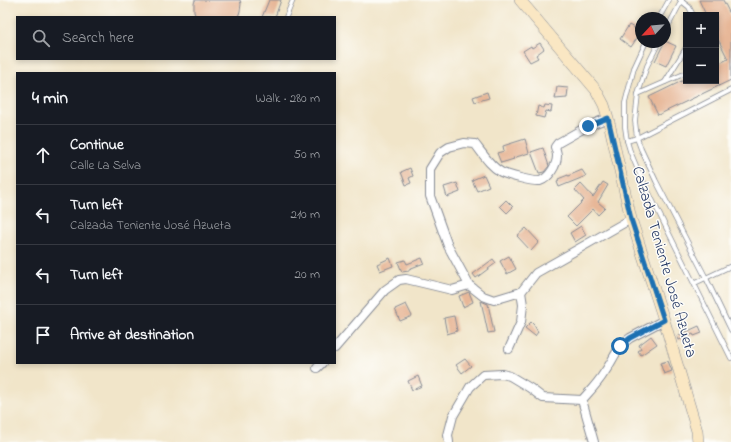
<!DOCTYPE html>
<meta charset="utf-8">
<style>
:root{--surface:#171b24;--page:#242831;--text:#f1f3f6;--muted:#9ea1a6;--line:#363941}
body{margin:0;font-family:"Indie Flower",sans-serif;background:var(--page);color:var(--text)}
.controls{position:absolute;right:12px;top:12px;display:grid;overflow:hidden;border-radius:0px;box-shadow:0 2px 6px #0003}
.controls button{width:36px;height:36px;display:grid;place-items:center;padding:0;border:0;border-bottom:1px solid var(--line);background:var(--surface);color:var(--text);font:20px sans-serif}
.compass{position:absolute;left:635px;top:12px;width:36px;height:36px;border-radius:50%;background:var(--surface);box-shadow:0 2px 6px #0003;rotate:244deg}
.stop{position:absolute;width:12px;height:12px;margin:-9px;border:3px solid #1f6fb2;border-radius:50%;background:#fff}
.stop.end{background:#1f6fb2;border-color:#fff;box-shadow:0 1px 4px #0008}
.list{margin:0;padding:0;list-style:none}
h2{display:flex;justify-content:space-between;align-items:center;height:52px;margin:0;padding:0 16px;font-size:17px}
h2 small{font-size:13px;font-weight:400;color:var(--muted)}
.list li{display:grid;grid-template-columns:26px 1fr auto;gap:12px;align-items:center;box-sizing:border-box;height:60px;padding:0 16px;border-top:1px solid var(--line)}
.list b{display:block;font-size:15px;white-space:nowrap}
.list p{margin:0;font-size:13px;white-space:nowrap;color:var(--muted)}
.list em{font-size:13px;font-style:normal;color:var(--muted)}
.icon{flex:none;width:22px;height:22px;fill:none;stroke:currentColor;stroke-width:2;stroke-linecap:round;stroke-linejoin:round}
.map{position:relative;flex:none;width:731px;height:442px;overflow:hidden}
.search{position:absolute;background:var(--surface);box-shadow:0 2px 6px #0003;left:16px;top:16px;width:320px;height:44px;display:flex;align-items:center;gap:10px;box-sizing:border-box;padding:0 14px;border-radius:0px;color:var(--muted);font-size:15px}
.panel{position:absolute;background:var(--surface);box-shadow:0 2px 6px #0003;left:16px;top:72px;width:320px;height:292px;border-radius:0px}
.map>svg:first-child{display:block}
.building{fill:#e7b798}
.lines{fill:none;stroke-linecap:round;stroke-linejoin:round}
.service-casing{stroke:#868a94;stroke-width:5.5}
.minor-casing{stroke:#868a94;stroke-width:10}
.secondary-casing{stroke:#868a94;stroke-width:12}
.service{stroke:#fff;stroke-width:4}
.minor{stroke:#fff;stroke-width:8}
.secondary{stroke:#fae7c3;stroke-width:11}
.route{stroke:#1f6fb2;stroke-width:5}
.labels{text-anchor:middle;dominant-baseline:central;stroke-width:3;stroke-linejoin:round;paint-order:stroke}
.street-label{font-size:16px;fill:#1b2f5e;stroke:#fdfcf7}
</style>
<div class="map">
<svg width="731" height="442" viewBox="0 0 731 442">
<rect width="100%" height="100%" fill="#fdfcf7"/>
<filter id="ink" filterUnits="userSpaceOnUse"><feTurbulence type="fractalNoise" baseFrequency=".025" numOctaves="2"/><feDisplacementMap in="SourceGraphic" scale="8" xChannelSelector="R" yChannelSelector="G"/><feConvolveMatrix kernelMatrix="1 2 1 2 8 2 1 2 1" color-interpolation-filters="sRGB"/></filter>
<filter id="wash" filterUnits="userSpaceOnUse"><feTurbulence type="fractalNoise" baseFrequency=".012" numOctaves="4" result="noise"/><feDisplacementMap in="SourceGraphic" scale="16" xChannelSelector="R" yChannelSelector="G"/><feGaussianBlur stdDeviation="0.9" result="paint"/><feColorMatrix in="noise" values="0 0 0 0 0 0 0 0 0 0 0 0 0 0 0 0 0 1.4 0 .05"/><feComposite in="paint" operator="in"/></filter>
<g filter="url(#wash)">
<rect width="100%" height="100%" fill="#f1e5c9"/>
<g id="blocks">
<g class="building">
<path d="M195 0H240L241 4 240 11 238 17H196L194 12V4Z"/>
<path d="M269 0H281L275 17H262Z"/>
<path d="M699 0H723L731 16V80L658 115 649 97 686 79V81H716V65L728 59 716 35V15H706Z"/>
<path d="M629 25 641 32 631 47 620 39Z"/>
<path d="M665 41 676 46 666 66 655 61Z"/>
<path d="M540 43 544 49 536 55 538 58 530 62 523 51 531 46 532 48Z"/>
<path d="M557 87 568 88 567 98 555 99Z"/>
<path d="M487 92 489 98 475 102 473 97Z"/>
<path d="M545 105 552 106 551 112 546 111 544 118 536 116 538 106 544 108Z"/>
<path d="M525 139 529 153 513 158 514 159 501 163 497 153 504 151 503 146Z"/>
<path d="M543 148 549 166 544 172 539 173 531 152Z"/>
<path d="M410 168 413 176 409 178 411 183 406 185 401 172Z"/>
<path d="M582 170 586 176 559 187 557 182 559 181 558 179 568 175V176Z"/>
<path d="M484 175 489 186 477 191 472 180Z"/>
<path d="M603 182 608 185 598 202 605 208 598 215 593 209 576 226 567 217 584 200 575 190 581 184 593 197Z"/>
<path d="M457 183 460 192 447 197 444 187Z"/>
<path d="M506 200 513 207 507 213 500 206Z"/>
<path d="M581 226 586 235 575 242 570 233Z"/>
<path d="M526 228 539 242 531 251 517 236Z"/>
<path d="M509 256 516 269 507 274 500 261Z"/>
<path d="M390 258 393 266 380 271 377 264Z"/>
<path d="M422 258 424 263 409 269V271L402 272 398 262 405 260 407 264Z"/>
<path d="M493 259 496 263 476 278 473 274Z"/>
<path d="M469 292 473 302 463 307 459 296Z"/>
<path d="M481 301 488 304 494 332 488 333Z"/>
<path d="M406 304 412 316 400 321 395 309Z"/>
<path d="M454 316 457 331 447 334 444 318Z"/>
<path d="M531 322 534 325 538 332 535 336 525 328Z"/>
<path d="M699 326 702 333 694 336 693 334 679 340 677 336Z"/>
<path d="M651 336 657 344 641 355 638 351 641 349 639 345Z"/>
<path d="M465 359 471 366 462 373 456 365Z"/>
<path d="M668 361 672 371 664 374 660 363Z"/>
<path d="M418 376 422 386 412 390 408 381Z"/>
</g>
</g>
</g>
<g filter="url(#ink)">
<use href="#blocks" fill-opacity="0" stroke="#868a94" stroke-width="1"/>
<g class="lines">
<g class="service-casing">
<g id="service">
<path d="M680 0 689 7 693 15"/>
<path d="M286 17 293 0"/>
<path d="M659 18 669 0"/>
<path d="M665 32 682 0"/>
<path d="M646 42 634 68 625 103V127L627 141 630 151 640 175 731 358"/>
<path d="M659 42 647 66 638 94 635 121 637 138 641 149 656 181 706 278 731 330"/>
<path d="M665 82 686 48"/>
<path d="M638 94 686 73"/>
<path d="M627 141 637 138 731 90"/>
<path d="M695 283 731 266"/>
</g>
</g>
<g class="minor-casing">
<g id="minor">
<path d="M608 118 588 126 558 143 555 147C556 150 557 153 557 156 557 165 549 178 540 181 533 182 507 175 501 172 490 166 483 154 475 144L464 143 449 147 440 153 430 169V196L448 246 469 285 483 296 494 300 521 292 536 273 631 219"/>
<path d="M335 348 385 290 399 280 406 279 452 290 469 285"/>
<path d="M509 349 521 322 523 305 521 292"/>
<path d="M317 368 322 363"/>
<path d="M582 400C590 391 598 383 604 373 613 361 617 346 630 338L664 320"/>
<path d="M582 400 594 442"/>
<path d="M449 442 448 435 453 416 470 387 483 375 502 374 510 376 530 388 543 398 582 400"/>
</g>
</g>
<g class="secondary-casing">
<path id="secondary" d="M520 0 596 90 604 105 608 118 631 219 664 320 697 431 698 442"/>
</g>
<use href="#service" class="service"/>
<use href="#minor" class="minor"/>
<use href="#secondary" class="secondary"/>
</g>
</g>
<g class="lines" filter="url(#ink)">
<path class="route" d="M588 126 608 118 631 219 664 320 630 338 620 346"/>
</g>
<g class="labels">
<g class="street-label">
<text transform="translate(664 262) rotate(74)">Calzada Teniente José Azueta</text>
</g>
</g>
</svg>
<div class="controls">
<button>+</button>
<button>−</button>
</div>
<svg class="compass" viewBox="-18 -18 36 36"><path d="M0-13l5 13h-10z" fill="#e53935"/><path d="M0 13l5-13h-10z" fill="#9ea1a6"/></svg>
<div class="stop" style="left:620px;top:346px"></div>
<div class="stop end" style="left:588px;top:126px"></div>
<div class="search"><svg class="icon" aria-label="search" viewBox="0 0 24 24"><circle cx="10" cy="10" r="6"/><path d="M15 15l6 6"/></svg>Search here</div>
<section class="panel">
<h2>4 min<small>Walk · 280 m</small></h2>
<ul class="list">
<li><svg class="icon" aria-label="ahead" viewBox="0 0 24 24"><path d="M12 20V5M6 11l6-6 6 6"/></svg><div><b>Continue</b><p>Calle La Selva</p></div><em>50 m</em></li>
<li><svg class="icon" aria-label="left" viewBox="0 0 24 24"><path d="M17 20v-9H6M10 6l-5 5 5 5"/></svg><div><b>Turn left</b><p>Calzada Teniente José Azueta</p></div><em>210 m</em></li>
<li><svg class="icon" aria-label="left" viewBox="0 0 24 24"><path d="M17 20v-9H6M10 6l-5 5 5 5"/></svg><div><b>Turn left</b></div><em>20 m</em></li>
<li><svg class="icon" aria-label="arrive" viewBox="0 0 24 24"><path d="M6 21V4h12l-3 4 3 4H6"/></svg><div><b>Arrive at destination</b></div></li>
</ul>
</section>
</div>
